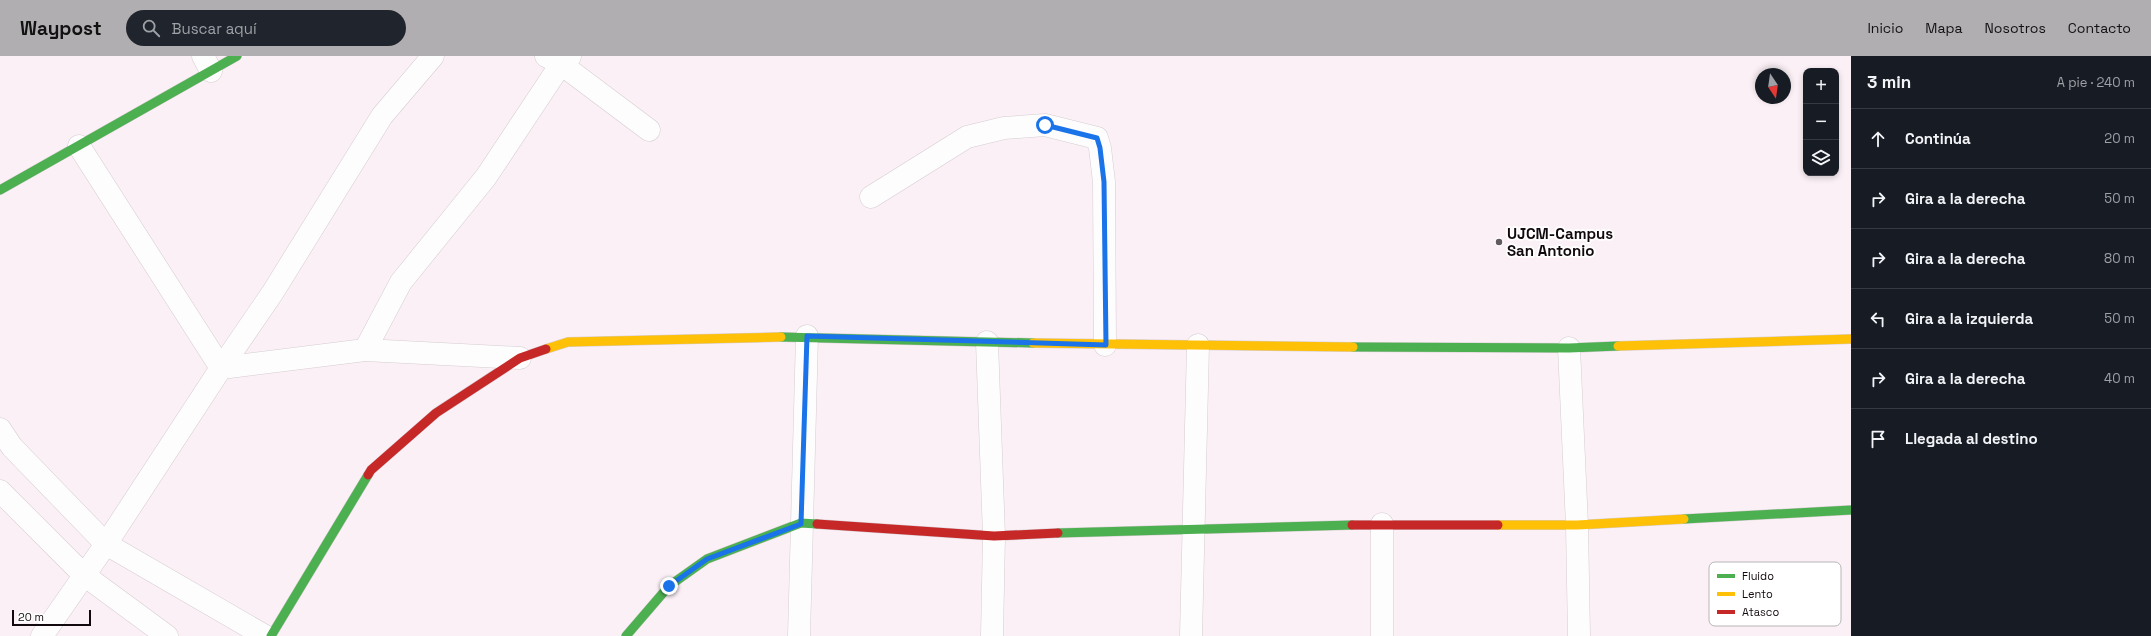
<!DOCTYPE html>
<html lang="es">
<meta charset="utf-8">
<style>
:root{--surface:#171b24;--page:#20242c;--text:#f1f3f6;--muted:#9ea1a6;--line:#363941;--accent:#b1aeb2}
body{margin:0;font-family:"Space Grotesk",sans-serif;background:var(--page);color:var(--text)}
.controls{position:absolute;right:12px;top:12px;display:grid;overflow:hidden;border-radius:8px;box-shadow:0 2px 6px #0003}
.controls button{width:36px;height:36px;display:grid;place-items:center;padding:0;border:0;border-bottom:1px solid var(--line);background:var(--surface);color:var(--text);font:20px sans-serif}
.compass{position:absolute;left:1755px;top:12px;width:36px;height:36px;border-radius:50%;background:var(--surface);box-shadow:0 2px 6px #0003;rotate:167deg}
.scale{position:absolute;left:12px;bottom:10px;width:79px;box-sizing:border-box;padding-left:4px;border:2px solid #12090e;border-top:0;font-size:11px;line-height:14px;white-space:nowrap;color:#12090e;-webkit-text-stroke:3px #fff;paint-order:stroke}
.stop{position:absolute;width:12px;height:12px;margin:-9px;border:3px solid #1a73e8;border-radius:50%;background:#fff}
.stop.end{background:#1a73e8;border-color:#fff;box-shadow:0 1px 4px #0008}
.list{margin:0;padding:0;list-style:none}
h2{display:flex;justify-content:space-between;align-items:center;height:52px;margin:0;padding:0 16px;font-size:17px}
h2 small{font-size:13px;font-weight:400;color:var(--muted)}
.list li{display:grid;grid-template-columns:26px 1fr auto;gap:12px;align-items:center;box-sizing:border-box;height:60px;padding:0 16px;border-top:1px solid var(--line)}
.list b{display:block;font-size:15px;white-space:nowrap}
.list em{font-size:13px;font-style:normal;color:var(--muted)}
.icon{flex:none;width:22px;height:22px;fill:none;stroke:currentColor;stroke-width:2;stroke-linecap:round;stroke-linejoin:round}
.map{position:relative;flex:none;width:1851px;height:580px;overflow:hidden}
header{display:flex;align-items:center;gap:24px;box-sizing:border-box;height:56px;padding:0 20px;background:var(--accent);color:#111}
header strong{font-size:19px}
nav{display:flex;gap:22px;margin-inline-start:auto;font-size:14px}
.search{width:280px;height:36px;background:var(--page);display:flex;align-items:center;gap:10px;box-sizing:border-box;padding:0 14px;border-radius:22px;color:var(--muted);font-size:15px}
main{display:flex}
aside{flex:1;background:var(--surface)}
.map>svg:first-child{display:block}
.lines{fill:none;stroke-linecap:round;stroke-linejoin:round}
.street-casing{stroke:#d5ccd1;stroke-width:23}
.fast-casing{stroke:#d5ccd1;stroke-width:10}
.slow-casing{stroke:#d5ccd1;stroke-width:10}
.jam-casing{stroke:#d5ccd1;stroke-width:10}
.street{stroke:#fefdfe;stroke-width:22}
.fast{stroke:#4caf50;stroke-width:9}
.slow{stroke:#ffc107;stroke-width:9}
.jam{stroke:#c62828;stroke-width:9}
.route{stroke:#1a73e8;stroke-width:5}
.poi-dot{fill:#635a5f;stroke:#fff;stroke-width:1.5}
.labels{text-anchor:middle;dominant-baseline:central;stroke-width:3.5;stroke-linejoin:round;paint-order:stroke}
.poi-label{font-size:15px;font-weight:bold;fill:#12090e;stroke:#fff;text-anchor:start}
.key{fill:#fff;stroke:#b8b5b7;stroke-width:1}
.key-label{font-size:11px;fill:#12090e}
</style>
<header>
<strong>Waypost</strong>
<div class="search"><svg class="icon" aria-label="search" viewBox="0 0 24 24"><circle cx="10" cy="10" r="6"/><path d="M15 15l6 6"/></svg>Buscar aquí</div>
<nav><a>Inicio</a><a>Mapa</a><a>Nosotros</a><a>Contacto</a></nav>
</header>
<main>
<div class="map">
<svg width="1851" height="580" viewBox="0 0 1851 580">
<rect width="100%" height="100%" fill="#faf0f5"/>
<g class="lines">
<g class="street-casing">
<g id="street">
<path d="M203 0 211 15"/>
<path d="M433 0 382 60 273 236 221 312 365 294 520 302"/>
<path d="M546 0 561 8 649 74"/>
<path d="M871 141 967 81 1004 72 1045 69 1097 82 1100 92 1104 126 1105 289"/>
<path d="M987 286 994 480 992 580"/>
<path d="M1569 292 1577 469 1579 580"/>
<path d="M365 294 401 226 486 121 561 8 570 0"/>
<path d="M0 373 12 391 106 488 265 580"/>
<path d="M0 435 84 519 167 580"/>
<path d="M1382 468V580"/>
<path d="M42 580 106 488 221 312 79 90"/>
<path d="M799 580 807 280"/>
<path d="M1191 580 1198 289"/>
</g>
</g>
<g class="fast-casing">
<g id="fast">
<path d="M0 134 237 0"/>
<path d="M781 281 1033 287"/>
<path d="M1353 291 1569 292 1618 290"/>
<path d="M1684 463 1851 454"/>
<path d="M1058 477 1352 469"/>
<path d="M271 580 368 419"/>
<path d="M626 580 669 530 707 503 801 467 817 468"/>
</g>
</g>
<g class="slow-casing">
<g id="slow">
<path d="M1033 287 1353 291"/>
<path d="M1618 290 1851 283"/>
<path d="M546 293 568 286 781 281"/>
<path d="M1498 469H1577L1684 463"/>
</g>
</g>
<g class="jam-casing">
<g id="jam">
<path d="M368 419 371 414 436 357 520 302 546 293"/>
<path d="M817 468 994 480 1058 477"/>
<path d="M1352 469H1498"/>
</g>
</g>
<use href="#street" class="street"/>
<use href="#fast" class="fast"/>
<use href="#slow" class="slow"/>
<use href="#jam" class="jam"/>
</g>
<g class="lines">
<path class="route" d="M669 530 707 503 801 468 807 280 1106 289 1104 126 1100 92 1097 82 1045 69"/>
</g>
<circle class="poi-dot" cx="1499" cy="186" r="4"/>
<g class="labels">
<g class="poi-label">
<text x="1507" y="177">UJCM-Campus<tspan x="1507" dy="17">San Antonio</tspan></text>
</g>
</g>
<rect x="1709" y="506" width="132" height="64" rx="6" class="key"/>
<rect x="1717" y="518" width="18" height="4" fill="#4caf50"/>
<rect x="1717" y="536" width="18" height="4" fill="#ffc107"/>
<rect x="1717" y="554" width="18" height="4" fill="#c62828"/>
<g class="key-label">
<text x="1742" y="524">Fluido</text>
<text x="1742" y="542">Lento</text>
<text x="1742" y="560">Atasco</text>
</g>
</svg>
<div class="controls">
<button>+</button>
<button>−</button>
<button><svg class="icon" aria-label="layers" viewBox="0 0 24 24"><path d="M12 4l9 5-9 5-9-5zM3 14l9 5 9-5"/></svg></button>
</div>
<svg class="compass" viewBox="-18 -18 36 36"><path d="M0-13l5 13h-10z" fill="#e53935"/><path d="M0 13l5-13h-10z" fill="#9ea1a6"/></svg>
<div class="scale">20 m</div>
<div class="stop" style="left:1045px;top:69px"></div>
<div class="stop end" style="left:669px;top:530px"></div>
</div>
<aside>
<h2>3 min<small>A pie · 240 m</small></h2>
<ul class="list">
<li><svg class="icon" aria-label="ahead" viewBox="0 0 24 24"><path d="M12 20V5M6 11l6-6 6 6"/></svg><div><b>Continúa</b></div><em>20 m</em></li>
<li><svg class="icon" aria-label="right" viewBox="0 0 24 24"><path d="M7 20v-9h11M14 6l5 5-5 5"/></svg><div><b>Gira a la derecha</b></div><em>50 m</em></li>
<li><svg class="icon" aria-label="right" viewBox="0 0 24 24"><path d="M7 20v-9h11M14 6l5 5-5 5"/></svg><div><b>Gira a la derecha</b></div><em>80 m</em></li>
<li><svg class="icon" aria-label="left" viewBox="0 0 24 24"><path d="M17 20v-9H6M10 6l-5 5 5 5"/></svg><div><b>Gira a la izquierda</b></div><em>50 m</em></li>
<li><svg class="icon" aria-label="right" viewBox="0 0 24 24"><path d="M7 20v-9h11M14 6l5 5-5 5"/></svg><div><b>Gira a la derecha</b></div><em>40 m</em></li>
<li><svg class="icon" aria-label="arrive" viewBox="0 0 24 24"><path d="M6 21V4h12l-3 4 3 4H6"/></svg><div><b>Llegada al destino</b></div></li>
</ul>
</aside>
</main>
